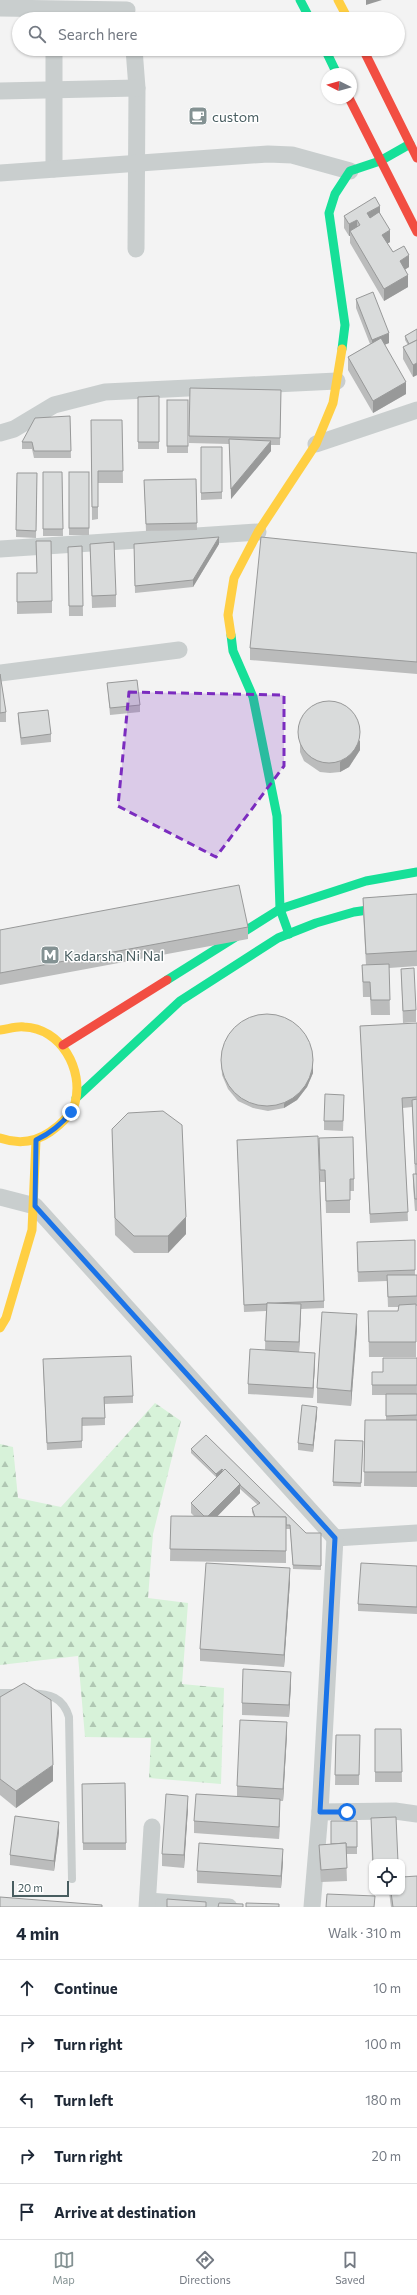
<!DOCTYPE html>
<meta charset="utf-8">
<style>
:root{--surface:#fff;--page:#f6f6f7;--text:#1f2937;--muted:#747a83;--line:#e0e1e3;--accent:#849293}
body{margin:0;font-family:Commissioner,sans-serif;background:var(--page);color:var(--text)}
.controls{position:absolute;right:12px;bottom:12px;display:grid;overflow:hidden;border-radius:8px;box-shadow:0 1px 3px #0004}
.controls button{width:36px;height:36px;display:grid;place-items:center;padding:0;border:0;border-bottom:1px solid var(--line);background:var(--surface);color:var(--text);font:20px sans-serif}
.compass{position:absolute;left:321px;top:68px;width:36px;height:36px;border-radius:50%;background:var(--surface);box-shadow:0 1px 3px #0004;rotate:275deg}
.scale{position:absolute;left:12px;bottom:10px;width:57px;box-sizing:border-box;padding-left:4px;border:2px solid #485d60;border-top:0;font-size:11px;line-height:14px;white-space:nowrap;color:#485d60;-webkit-text-stroke:3px #fff;paint-order:stroke}
.stop{position:absolute;width:12px;height:12px;margin:-9px;border:3px solid #1a73e8;border-radius:50%;background:#fff}
.stop.end{background:#1a73e8;border-color:#fff;box-shadow:0 1px 4px #0008}
.list{margin:0;padding:0;list-style:none}
h2{display:flex;justify-content:space-between;align-items:center;height:52px;margin:0;padding:0 16px;font-size:17px}
h2 small{font-size:13px;font-weight:400;color:var(--muted)}
.list li{display:grid;grid-template-columns:26px 1fr auto;gap:12px;align-items:center;box-sizing:border-box;height:56px;padding:0 16px;border-top:1px solid var(--line)}
.list b{display:block;font-size:15px;white-space:nowrap}
.list em{font-size:13px;font-style:normal;color:var(--muted)}
.icon{flex:none;width:22px;height:22px;fill:none;stroke:currentColor;stroke-width:2;stroke-linecap:round;stroke-linejoin:round}
.map{position:relative;flex:none;width:417px;height:1907px;overflow:hidden}
.search{position:absolute;background:var(--surface);box-shadow:0 1px 3px #0004;left:12px;right:12px;top:12px;height:44px;display:flex;align-items:center;gap:10px;box-sizing:border-box;padding:0 14px;border-radius:22px;color:var(--muted);font-size:15px}
.sheet{height:332px;background:var(--surface)}
nav{display:flex;justify-content:space-around;align-items:center;box-sizing:border-box;height:56px;border-top:1px solid var(--line);background:var(--surface);font-size:11px;color:var(--muted)}
nav a{display:grid;justify-items:center;gap:2px}
nav .on{color:var(--accent)}
.map>svg:first-child{display:block}
.forest{fill:url(#forest-firs)}
.lines{fill:none;stroke-linecap:round;stroke-linejoin:round}
.lane{stroke:#c9cece;stroke-width:8}
.street{stroke:#c9cece;stroke-width:17}
.fast{stroke:#16e098;stroke-width:9}
.slow{stroke:#ffcf43;stroke-width:9}
.jam{stroke:#f24e42;stroke-width:9}
.wall{fill:#bbbcbc;fill-rule:evenodd}
.shaded-wall{fill:#989999}
.building{fill:#d9dbdb;stroke:#989999}
.route{stroke:#1a73e8;stroke-width:5}
.marked{fill:#7b2cbf;fill-opacity:0.2;stroke:#7b2cbf;stroke-width:3;stroke-dasharray:8 5;stroke-linejoin:round}
.labels{text-anchor:middle;dominant-baseline:central;stroke-width:3;stroke-linejoin:round;paint-order:stroke}
.poi-label{font-size:14px;fill:#485d60;stroke:#fff;text-anchor:start}
</style>
<div class="map">
<svg width="417" height="1907" viewBox="0 0 417 1907">
<defs>
<pattern id="forest-firs" width="22" height="20" patternUnits="userSpaceOnUse"><rect width="22" height="20" fill="#d7f2d9"/><path d="M5 1l3.5 6h-7zM16 11l3.5 6h-7z" fill="#b0c7b3"/></pattern>
</defs>
<rect width="100%" height="100%" fill="#f3f3f3"/>
<path class="forest" d="M155 1403 181 1421 153 1534 148 1598 188 1603 182 1684 224 1688 221 1784 149 1778 151 1738 85 1737 78 1656 0 1665V1444L13 1447 18 1498 61 1507Z"/>
<g class="lines">
<g class="lane">
<path d="M0 1693H17"/>
<path d="M30 1693C50 1694 63 1697 69 1717L72 1879"/>
</g>
<g class="street">
<path d="M0 8 127 10"/>
<path d="M134 49 137 88 136 249"/>
<path d="M0 91 137 88"/>
<path d="M54 169V49"/>
<path d="M0 173 268 154 292 155 350 171"/>
<path d="M0 433 14 429 54 405 105 392 337 381"/>
<path d="M316 444 417 410"/>
<path d="M0 549 258 532"/>
<path d="M0 673 179 650"/>
<path d="M0 1197 35 1206 335 1538 417 1533"/>
<path d="M320 1812 395 1811 417 1814"/>
<path d="M148 1901 229 1907"/>
<path d="M147 1907 152 1827"/>
<path d="M312 1907 320 1812 335 1538"/>
</g>
<g class="fast">
<path d="M300 0 310 19"/>
<path d="M325 49 337 74"/>
<path d="M342 349 345 325 329 213 335 194 350 171 380 161 410 144"/>
<path d="M231 635 233 651 253 697 277 816 280 909 289 934"/>
<path d="M167 980 280 909 366 881 417 872"/>
<path d="M76 1098 180 1001 278 938 316 923 354 912 417 903"/>
</g>
<g class="slow">
<path d="M338 0 348 19"/>
<path d="M231 635 228 615 234 578 258 532 316 444 333 403 342 349"/>
<path d="M0 1030C8 1029 17 1026 24 1027 61 1028 84 1070 75 1103 71 1116 60 1125 50 1132 34 1143 17 1144 0 1138"/>
<path d="M0 1328 6 1318 32 1230 36 1140"/>
</g>
<g class="jam">
<path d="M363 49 417 158"/>
<path d="M349 98 417 232"/>
<path d="M63 1045 167 980"/>
</g>
</g>
<g class="wall">
<path d="M380 213 390 242 387 244 393 252 409 267 405 269 408 287 384 301 350 243V236H349L344 228V216Z"/>
<path d="M356 299 389 343 384 345 406 394 373 413 348 370V357L370 344 356 308Z"/>
<path d="M417 329V375L413 377 403 359V347L408 345 405 340V336Z"/>
<path d="M190 388 281 390 280 445H271V451L231 499 229 444 189 443Z"/>
<path d="M159 396V449H138V397Z"/>
<rect x="167" y="400" width="21" height="53"/>
<path d="M70 416 71 458H34L32 449H22V442Z"/>
<path d="M91 420H122L123 483H98V519L92 520Z"/>
<path d="M201 447H222V499L201 500Z"/>
<path d="M43 472H62L63 536H43Z"/>
<rect x="69" y="472" width="20" height="63"/>
<path d="M17 473H37L36 538 16 537Z"/>
<path d="M196 479 197 530 146 531 144 480Z"/>
<path d="M36 541 52 601V613L17 614V573H37Z"/>
<path d="M90 544 116 595V607L92 608Z"/>
<path d="M134 544H219L193 587 135 593Z"/>
<path d="M82 546 83 616H69L68 547Z"/>
<path d="M417 553V674L250 660V648Z"/>
<path d="M0 674 6 712V722H0Z"/>
<path d="M107 683 140 705V712L110 715Z"/>
<path d="M18 713 51 734V742L21 745 18 720Z"/>
<path d="M300 721 360 750 349 767 340 772 330 773 320 772 304 761 300 752Z"/>
<path d="M417 894V966L389 968 390 1015H371L370 997H363L362 965H366L363 912V898Z"/>
<path d="M248 927V939L0 985V930Z"/>
<path d="M401 969 416 1010V1022L403 1023Z"/>
<path d="M417 1023V1211H415L413 1186V1174H415L412 1107 403 1108 408 1221 370 1223 360 1026Z"/>
<path d="M221 1059 313 1073 307 1087 297 1100 284 1108 268 1111 253 1108 238 1101 228 1089 222 1075Z"/>
<path d="M344 1105 343 1131 324 1130V1121Z"/>
<path d="M112 1129 186 1234 168 1253H134L115 1235Z"/>
<path d="M319 1138 354 1179V1191H350V1213H326L325 1182H320Z"/>
<path d="M237 1140 324 1301V1308L301 1309 299 1352 315 1363 313 1398 248 1394V1384L265 1350 266 1311 244 1312Z"/>
<path d="M415 1240V1275L417 1296V1306H416V1357H369L368 1311H398L399 1307H388L387 1281 358 1282 357 1252Z"/>
<path d="M357 1329 351 1406 317 1403V1388Z"/>
<path d="M417 1358V1487L364 1486 365 1420H386V1395H372V1372H383Z"/>
<path d="M43 1366 133 1396V1403L105 1404V1425L82 1426V1448L47 1450Z"/>
<path d="M317 1414 313 1452 298 1450V1443Z"/>
<path d="M206 1435 306 1533H321V1570L293 1569 290 1529H286V1563L170 1561 171 1516H194L191 1513V1503L221 1473 216 1477 191 1453V1449ZM240 1489 258 1505 252 1508V1512L254 1517 217 1516 240 1493Z"/>
<path d="M335 1440 363 1441 361 1487 333 1486Z"/>
<path d="M417 1566V1614L358 1611V1604Z"/>
<path d="M290 1581 284 1667 200 1661V1649Z"/>
<path d="M291 1684 289 1717 242 1715V1703Z"/>
<path d="M0 1697 53 1781 16 1808 0 1795Z"/>
<path d="M375 1729H401L402 1782H375Z"/>
<path d="M287 1734 283 1801H280L279 1839 194 1833V1821L237 1796V1786Z"/>
<path d="M336 1735H360L359 1785H335Z"/>
<path d="M125 1783 126 1850H83L82 1784Z"/>
<path d="M188 1808 184 1868 162 1866V1854Z"/>
<path d="M371 1818 398 1862H372Z"/>
<path d="M357 1821V1854H346L347 1881 321 1882 319 1857V1845L331 1844Z"/>
<path d="M59 1832 54 1871 10 1865V1855Z"/>
<path d="M283 1861 281 1888 197 1883V1871Z"/>
<path d="M389 1892H402L417 1907H391Z"/>
</g>
<g class="shaded-wall">
<path d="M366 0H382L366 5Z"/>
<path d="M380 206V218L367 226V213Z"/>
<path d="M357 220V232L350 231V236H349V224Z"/>
<path d="M390 230V242L382 247V235Z"/>
<path d="M409 255V267L400 273V261Z"/>
<path d="M408 275V287L384 301V289Z"/>
<path d="M389 333V343L372 350V340Z"/>
<path d="M417 363V375L413 377V365Z"/>
<path d="M406 382V394L373 413V401Z"/>
<path d="M271 441V451L231 499V489Z"/>
<path d="M219 537V544L193 587V580Z"/>
<path d="M360 740V750L349 767 340 772V762Z"/>
<path d="M313 1055V1073L307 1087 297 1100 284 1108V1104Z"/>
<path d="M186 1217V1234L168 1253V1236Z"/>
<path d="M301 1304V1314L299 1352V1342Z"/>
<path d="M357 1314V1329L351 1406V1391Z"/>
<path d="M315 1353V1363L313 1398V1388Z"/>
<path d="M317 1407V1414L313 1452V1445Z"/>
<path d="M222 1469V1473L216 1477V1474Z"/>
<path d="M240 1484V1493L206 1528V1518Z"/>
<path d="M290 1568V1581L284 1667V1655Z"/>
<path d="M291 1672V1684L289 1717V1705Z"/>
<path d="M287 1722V1734L283 1801V1789Z"/>
<path d="M53 1765V1781L16 1808V1791Z"/>
<path d="M188 1796V1808L184 1868V1855Z"/>
<path d="M280 1799V1811L279 1839V1827Z"/>
<path d="M59 1822V1832L54 1871V1861Z"/>
<path d="M283 1849V1861L281 1888V1876Z"/>
</g>
<g class="building">
<path d="M375 197 380 206 367 213 370 218 379 212 390 230 382 235 393 252 404 246 409 255 400 261 408 275 384 289 350 231 360 225 357 220 349 224 344 216Z"/>
<path d="M373 292 389 333 372 340 356 299Z"/>
<path d="M417 329V340L409 344 405 336Z"/>
<path d="M381 338 406 382 373 401 348 357Z"/>
<path d="M417 340V363L413 365 403 347Z"/>
<path d="M190 388 281 390 280 438 189 436Z"/>
<path d="M159 396V442H138V397Z"/>
<rect x="167" y="400" width="21" height="46"/>
<path d="M70 416 71 451H34L32 442H22L35 418Z"/>
<path d="M91 420H122L123 471H98V507H92Z"/>
<path d="M229 439 271 441 231 489Z"/>
<path d="M201 447H222V492L201 493Z"/>
<path d="M43 472H62L63 529H43Z"/>
<rect x="69" y="472" width="20" height="56"/>
<path d="M17 473H37L36 531 16 530Z"/>
<path d="M196 479 197 523 146 524 144 480Z"/>
<path d="M219 537 193 580 135 586 134 544Z"/>
<path d="M261 537 417 553V662L250 648Z"/>
<path d="M36 541H51L52 601 17 602V573H37Z"/>
<path d="M114 542 116 595 92 596 90 544Z"/>
<path d="M82 546 83 606H69L68 547Z"/>
<path d="M0 674 6 712 0 713Z"/>
<path d="M137 680 140 705 110 708 107 683Z"/>
<circle cx="329" cy="732" r="31"/>
<path d="M48 710 51 734 21 738 18 713Z"/>
<path d="M239 885 248 927 0 973V930Z"/>
<path d="M417 894V951L366 954 363 898Z"/>
<path d="M389 964 390 1000H371L370 982H363L362 965Z"/>
<path d="M414 968 416 1010 403 1011 401 969Z"/>
<circle cx="267" cy="1060" r="46"/>
<path d="M417 1023V1097L402 1098 408 1212 370 1214 360 1026Z"/>
<path d="M325 1094 344 1095 343 1121H324Z"/>
<path d="M417 1099V1164H415L412 1100Z"/>
<path d="M163 1111 182 1125 186 1217 168 1236H134L115 1218 112 1129 128 1113Z"/>
<path d="M318 1136 324 1301 275 1303H267V1304L244 1305 237 1140Z"/>
<path d="M353 1137 354 1179H350V1200L326 1201 325 1170H320L319 1138Z"/>
<path d="M413 1174H417V1199H415Z"/>
<path d="M415 1240V1270L358 1272 357 1242Z"/>
<path d="M387 1275H417V1296L388 1297Z"/>
<path d="M267 1303 301 1304 299 1342 265 1341Z"/>
<path d="M416 1304V1342H369L368 1311H398L399 1305Z"/>
<path d="M322 1312 357 1314 351 1391 317 1388Z"/>
<path d="M250 1349 315 1353 313 1388 248 1384Z"/>
<path d="M131 1356 133 1396 104 1397 105 1418H82V1441L47 1443 43 1359Z"/>
<path d="M383 1358H417V1385H372V1372H383Z"/>
<path d="M386 1394H417V1415L386 1416Z"/>
<path d="M302 1405 317 1407 313 1445 298 1443Z"/>
<path d="M365 1420H417V1472H364Z"/>
<path d="M206 1435 306 1533H321V1566L293 1565 290 1525H286V1517H255L252 1508 260 1503 240 1485V1484L225 1469 224 1471 222 1469 216 1474 191 1449Z"/>
<path d="M335 1440 363 1441 361 1483 333 1482Z"/>
<path d="M225 1469 240 1484 208 1516H204L191 1503Z"/>
<path d="M171 1516 286 1517V1551L170 1549Z"/>
<path d="M206 1563 290 1568 284 1655 200 1649Z"/>
<path d="M361 1563 417 1566V1607L358 1604Z"/>
<path d="M243 1669 291 1672 289 1705 242 1703Z"/>
<path d="M24 1683 51 1700 53 1765 16 1791 0 1779V1697Z"/>
<path d="M240 1720 287 1722 283 1789 237 1786Z"/>
<path d="M375 1729H401L402 1772H375Z"/>
<path d="M336 1735H360L359 1775H335Z"/>
<path d="M125 1783 126 1843H83L82 1784Z"/>
<path d="M166 1794 188 1796 184 1855 162 1854Z"/>
<path d="M196 1794 280 1799 279 1827 194 1821Z"/>
<path d="M15 1816 59 1822 54 1861 10 1855Z"/>
<path d="M396 1817 398 1862H373L371 1818Z"/>
<path d="M331 1821H357V1847H346V1843L331 1844Z"/>
<path d="M199 1843 283 1849 281 1876 197 1871Z"/>
<path d="M346 1843 347 1868 321 1870 319 1845Z"/>
<path d="M417 1876V1907H393L391 1892H402V1877Z"/>
<path d="M327 1894 375 1896 374 1907H326Z"/>
<path d="M0 1897 102 1905V1907H0Z"/>
<path d="M167 1899 206 1902V1907H167Z"/>
<path d="M219 1903 243 1904V1907H218Z"/>
<path d="M246 1903 279 1904V1907H246Z"/>
</g>
<g class="lines">
<path class="route" d="M71 1112C61 1125 51 1133 36 1140L35 1206 335 1538 320 1812H347"/>
</g>
<path class="marked" d="M129 692 284 695V766L216 857 118 806Z"/>
<defs>
<g id="cafe-square" transform="scale(1)"><rect x="-9" y="-9" width="18" height="18" rx="4" fill="#849293" stroke="#fff"/><path d="M-5.5-4.5H6V0H3Q3 3.5 0 3.5H-2.5Q-5.5 3.5-5.5 0ZM3-3.2v2h1.7v-2ZM-6 4.5H4V6H-6Z" fill="#fff"/></g>
<g id="metro-square" transform="scale(1)"><rect x="-9" y="-9" width="18" height="18" rx="4" fill="#849293" stroke="#fff"/><path d="M-5.5 5V-5H-3L0 0L3-5H5.5V5H3V-.5L0 4L-3-.5V5Z" fill="#fff"/></g>
</defs>
<g fill-rule="evenodd">
<use href="#cafe-square" x="198" y="116"/>
<use href="#metro-square" x="50" y="955"/>
</g>
<g class="labels">
<g class="poi-label">
<text x="212" y="116">custom</text>
<text x="64" y="955">Kadarsha Ni Nal</text>
</g>
</g>
</svg>
<div class="controls">
<button><svg class="icon" aria-label="locate" viewBox="0 0 24 24"><circle cx="12" cy="12" r="6"/><path d="M12 2v4M12 18v4M2 12h4M18 12h4"/></svg></button>
</div>
<svg class="compass" viewBox="-18 -18 36 36"><path d="M0-13l5 13h-10z" fill="#e53935"/><path d="M0 13l5-13h-10z" fill="#747a83"/></svg>
<div class="scale">20 m</div>
<div class="stop" style="left:347px;top:1812px"></div>
<div class="stop end" style="left:71px;top:1112px"></div>
<div class="search"><svg class="icon" aria-label="search" viewBox="0 0 24 24"><circle cx="10" cy="10" r="6"/><path d="M15 15l6 6"/></svg>Search here</div>
</div>
<section class="sheet">
<h2>4 min<small>Walk · 310 m</small></h2>
<ul class="list">
<li><svg class="icon" aria-label="ahead" viewBox="0 0 24 24"><path d="M12 20V5M6 11l6-6 6 6"/></svg><div><b>Continue</b></div><em>10 m</em></li>
<li><svg class="icon" aria-label="right" viewBox="0 0 24 24"><path d="M7 20v-9h11M14 6l5 5-5 5"/></svg><div><b>Turn right</b></div><em>100 m</em></li>
<li><svg class="icon" aria-label="left" viewBox="0 0 24 24"><path d="M17 20v-9H6M10 6l-5 5 5 5"/></svg><div><b>Turn left</b></div><em>180 m</em></li>
<li><svg class="icon" aria-label="right" viewBox="0 0 24 24"><path d="M7 20v-9h11M14 6l5 5-5 5"/></svg><div><b>Turn right</b></div><em>20 m</em></li>
<li><svg class="icon" aria-label="arrive" viewBox="0 0 24 24"><path d="M6 21V4h12l-3 4 3 4H6"/></svg><div><b>Arrive at destination</b></div></li>
</ul>
</section>
<nav>
<a class="on"><svg class="icon" aria-label="map" viewBox="0 0 24 24"><path d="M3 6l6-2 6 2 6-2v14l-6 2-6-2-6 2zM9 4v14M15 6v14"/></svg>Map</a>
<a><svg class="icon" aria-label="directions" viewBox="0 0 24 24"><path d="M12 3l9 9-9 9-9-9zM9 14v-3h6M13 9l2 2-2 2"/></svg>Directions</a>
<a><svg class="icon" aria-label="saved" viewBox="0 0 24 24"><path d="M7 4h10v16l-5-4-5 4z"/></svg>Saved</a>
</nav>
